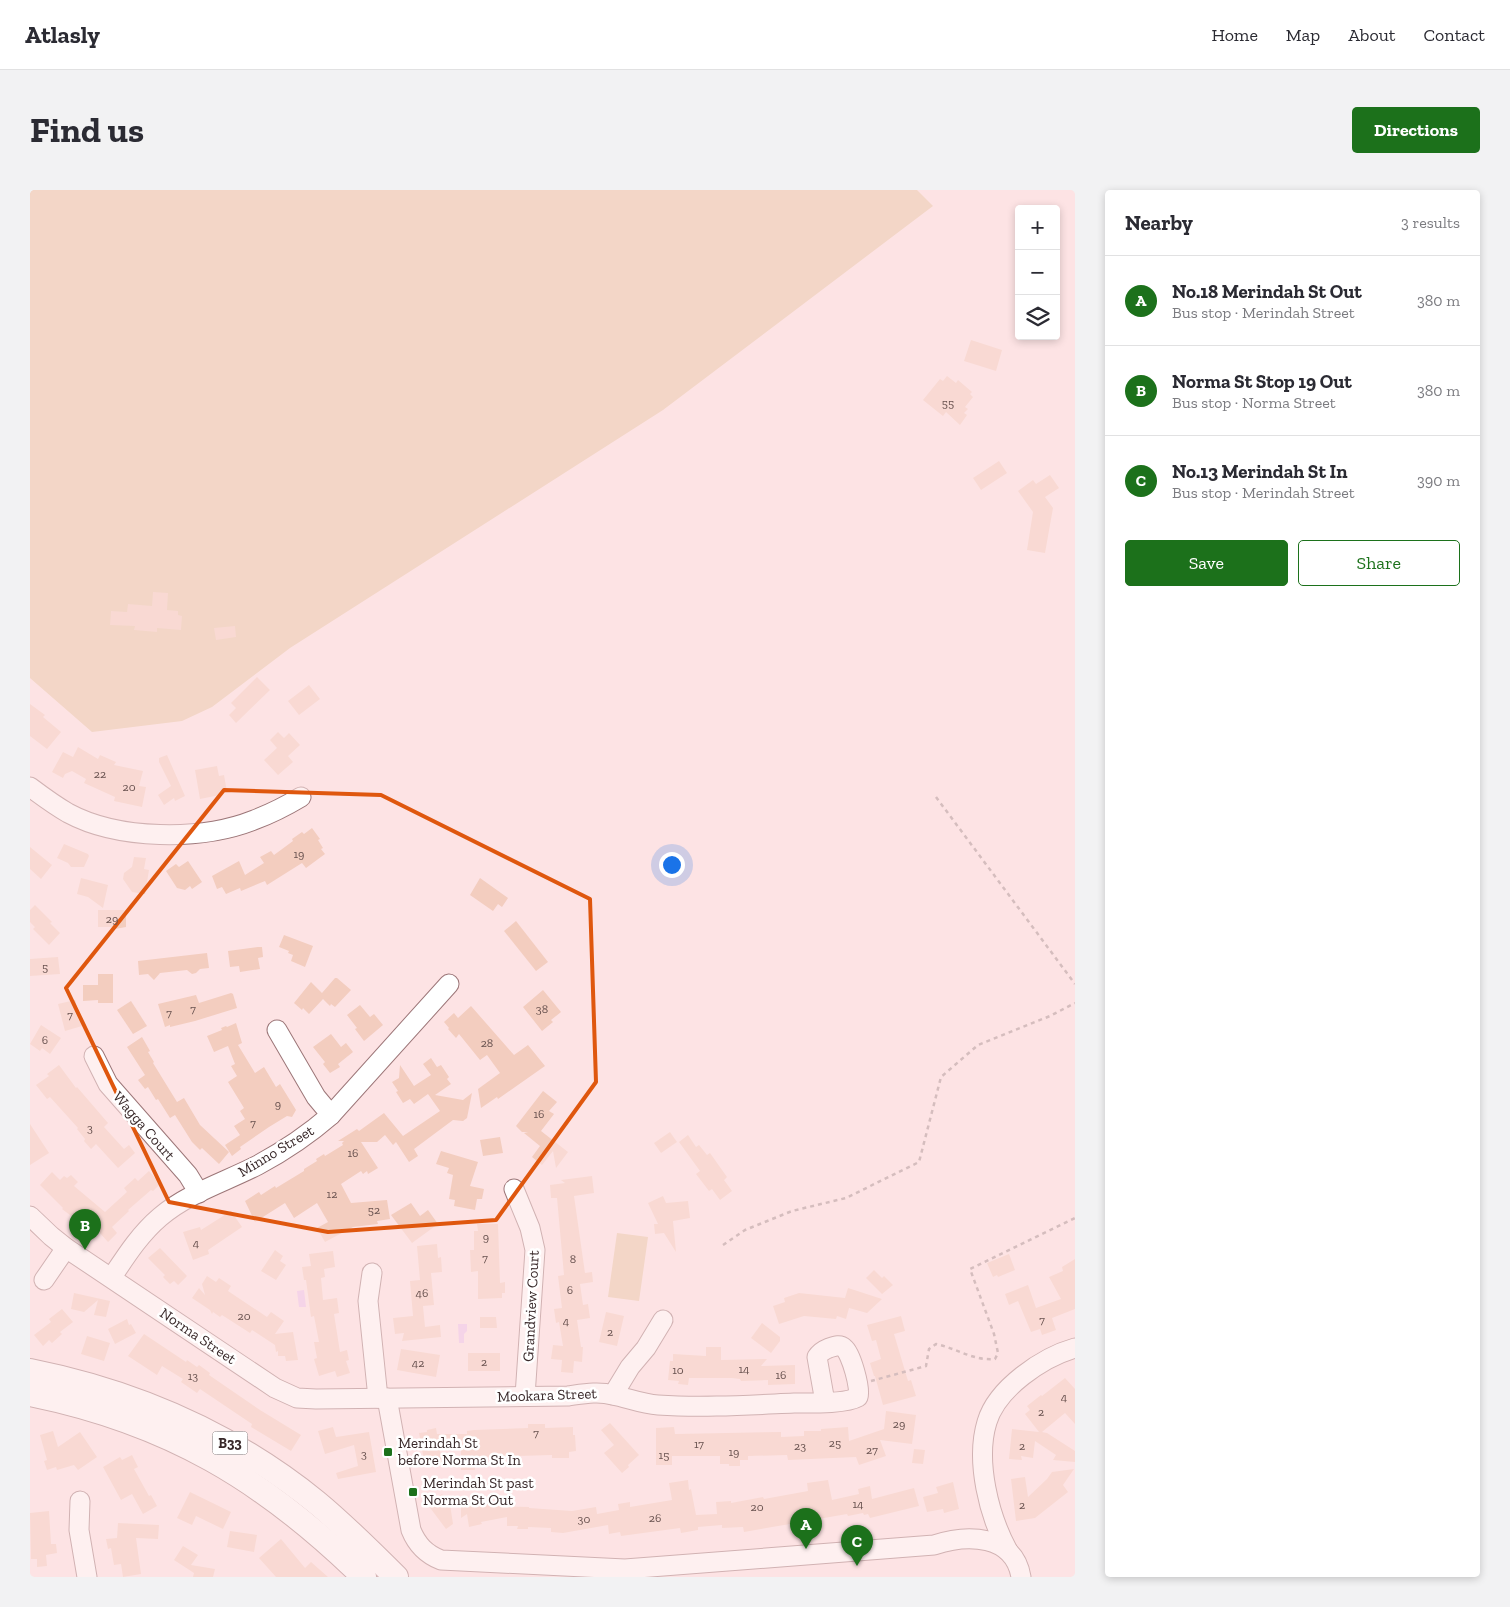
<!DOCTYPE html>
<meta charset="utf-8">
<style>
:root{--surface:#fff;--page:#f2f2f3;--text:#2b2b33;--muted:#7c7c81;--line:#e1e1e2;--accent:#1c711b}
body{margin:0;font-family:"Zilla Slab",serif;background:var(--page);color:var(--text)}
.controls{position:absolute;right:15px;top:15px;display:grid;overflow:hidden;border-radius:5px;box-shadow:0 2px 8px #0003}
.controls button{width:45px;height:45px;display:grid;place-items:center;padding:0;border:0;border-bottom:1px solid var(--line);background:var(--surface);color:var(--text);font:25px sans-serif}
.you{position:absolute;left:641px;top:674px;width:18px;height:18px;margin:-12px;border:4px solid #fff;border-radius:50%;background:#1a73e8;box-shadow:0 0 0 8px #1a73e833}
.badge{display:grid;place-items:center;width:32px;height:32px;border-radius:50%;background:var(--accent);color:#fff;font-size:16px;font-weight:700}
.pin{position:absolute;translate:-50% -41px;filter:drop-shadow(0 1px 2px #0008)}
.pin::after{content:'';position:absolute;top:26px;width:18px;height:15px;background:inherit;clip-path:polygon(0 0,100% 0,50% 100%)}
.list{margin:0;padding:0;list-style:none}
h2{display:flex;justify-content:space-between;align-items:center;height:65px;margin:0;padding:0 20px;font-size:21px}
h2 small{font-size:16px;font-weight:400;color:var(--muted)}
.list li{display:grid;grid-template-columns:32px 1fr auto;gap:15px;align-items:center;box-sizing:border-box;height:90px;padding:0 20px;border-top:1px solid var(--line)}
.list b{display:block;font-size:19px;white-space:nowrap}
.list p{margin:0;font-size:16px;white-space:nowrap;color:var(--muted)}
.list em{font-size:16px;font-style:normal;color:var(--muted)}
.actions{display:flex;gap:10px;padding:15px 20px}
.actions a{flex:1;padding:11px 0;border:1px solid var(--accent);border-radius:5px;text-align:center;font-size:18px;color:var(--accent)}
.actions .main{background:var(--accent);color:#fff}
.icon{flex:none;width:28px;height:28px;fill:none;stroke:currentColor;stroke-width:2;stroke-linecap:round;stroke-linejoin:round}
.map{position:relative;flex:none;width:1045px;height:1387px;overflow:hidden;border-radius:5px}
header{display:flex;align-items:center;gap:30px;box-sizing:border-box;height:70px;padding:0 25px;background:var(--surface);border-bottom:1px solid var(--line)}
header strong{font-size:24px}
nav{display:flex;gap:28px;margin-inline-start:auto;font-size:18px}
.intro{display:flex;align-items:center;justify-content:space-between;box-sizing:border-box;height:120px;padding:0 30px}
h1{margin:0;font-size:35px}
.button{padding:12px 22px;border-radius:5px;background:var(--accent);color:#fff;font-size:18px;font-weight:700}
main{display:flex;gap:30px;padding:0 30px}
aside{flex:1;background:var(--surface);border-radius:5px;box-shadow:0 2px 8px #0003}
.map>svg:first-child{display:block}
.green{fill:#e6c5a4}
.water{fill:#ecc0ee}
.building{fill:#f3cdbf}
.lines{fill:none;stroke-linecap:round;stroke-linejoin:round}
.minor-casing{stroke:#9c7678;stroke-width:21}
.major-casing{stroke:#9c7678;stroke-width:26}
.path{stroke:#a58f90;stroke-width:2.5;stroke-dasharray:4 4;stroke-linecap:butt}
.minor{stroke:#fff;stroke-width:19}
.major{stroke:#fff;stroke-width:24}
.marked{fill:none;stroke:#df570e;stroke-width:4;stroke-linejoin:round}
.poi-dot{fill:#1c711b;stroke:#fff;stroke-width:2}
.labels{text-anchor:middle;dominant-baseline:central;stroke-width:5;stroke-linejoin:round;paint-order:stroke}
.number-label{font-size:12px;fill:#68524f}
.shield{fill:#fff;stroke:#74696a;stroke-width:1}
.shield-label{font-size:14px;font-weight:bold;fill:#39292a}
.street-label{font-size:15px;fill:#39292a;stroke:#fff}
.poi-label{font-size:15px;fill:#39292a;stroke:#fff;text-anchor:start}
</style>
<header>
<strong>Atlasly</strong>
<nav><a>Home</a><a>Map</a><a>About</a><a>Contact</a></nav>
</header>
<div class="intro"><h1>Find us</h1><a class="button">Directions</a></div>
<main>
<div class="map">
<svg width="1045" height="1387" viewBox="0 0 1045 1387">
<rect width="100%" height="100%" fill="#fde3e4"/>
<g class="green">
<path d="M0 0H887L903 16 633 220 260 458 182 517 152 531 62 542 0 488Z"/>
<path d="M587 1043 618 1047 609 1111 578 1107Z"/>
</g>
<g class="water">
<path d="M274 1100 276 1117H269L267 1101Z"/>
<path d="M428 1134H437V1141L434 1144V1153H429Z"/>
</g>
<g class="building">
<path d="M941 150 972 160 966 181 934 171Z"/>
<path d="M917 186 926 193 928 190 942 202 940 204 943 207 935 217 938 219 934 223 937 225 930 235 916 222 913 226 893 210 910 189 913 191Z"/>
<path d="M969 271 977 283 951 300 943 288Z"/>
<path d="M1020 285 1029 298 1015 307 1023 318 1015 363 997 360 1003 322 988 301 1003 290 1006 294Z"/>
<path d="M123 402 138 403 137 420 148 421V425L152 426 151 440 127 438V442L104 440 105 436 80 435 81 421 97 422 98 414 122 416Z"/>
<path d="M205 436 206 447 186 450 184 438Z"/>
<path d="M227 487 240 500 206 533 199 525 206 518 201 513Z"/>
<path d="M279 495 290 509 269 525 258 511Z"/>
<path d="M0 514 15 525 13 527 31 542 17 559 0 546Z"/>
<path d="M248 542 254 548 259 543 270 555 258 566 263 572 248 585 234 570 247 558 240 550Z"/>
<path d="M48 557 68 569 70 565 86 572 84 575 113 581 109 596 116 597 112 617 84 611 85 607 54 593 56 589 42 581 35 584 33 588 22 582 33 562 43 567Z"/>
<path d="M137 565 155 606 145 611 144 608 134 615 128 605 141 596 129 572V568Z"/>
<path d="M187 576 189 586 194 585 197 602 190 603V605L170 609 165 580Z"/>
<path d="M282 638 290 649 288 650 293 658 291 659 295 664 276 678 272 673 237 695 235 691 211 701 210 698 196 704 192 697 187 699 182 686 209 671 215 685 234 673 230 667 241 661 244 665 263 651 262 649 272 642 274 644Z"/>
<path d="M34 654 58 664 59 666 54 677H41L38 673 27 668Z"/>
<path d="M0 657 22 675 11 689 0 679Z"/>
<path d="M104 667 116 668 114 679 119 680 115 704 102 702 93 689 94 683 102 677Z"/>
<path d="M158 671 172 692 162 699 160 696 155 700 147 698 136 681 146 674 149 677Z"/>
<path d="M51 688 78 695 73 718 58 707 47 704Z"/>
<path d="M450 688 478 708 472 717 468 714 463 721 440 705Z"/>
<path d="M5 715 22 732 20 733 30 743 19 755 3 739 5 737 0 732V720Z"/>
<path d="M68 720H94L96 721V737L85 739 80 737H68Z"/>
<path d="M486 731 518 772 506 781 474 741Z"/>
<path d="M254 745 283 756 275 777 261 771 263 765 258 763 259 761 249 757Z"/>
<path d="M228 757H232L233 767 228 768 230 779 210 782 209 776 200 777 198 761Z"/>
<path d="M177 763 179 778 170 779 166 783 162 784 157 780 130 783 124 790 118 784 109 785 108 771Z"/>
<path d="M28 767 30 784 0 786V769Z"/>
<path d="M68 784H83V813H68V810L53 811V795H68Z"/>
<path d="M305 788H307L321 800 305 817 301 814 300 816 293 809 279 824 273 818 272 820 264 813 281 792 292 803Z"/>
<path d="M513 800 531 822 521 830 523 832 512 841 493 817Z"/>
<path d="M201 803 203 804 207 818 165 831 140 837V835L135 837 128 814 166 805 169 813Z"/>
<path d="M45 810 52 836 35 841 28 814Z"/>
<path d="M101 811 117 836 103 844 87 820Z"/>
<path d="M330 815 340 827 344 824 353 835 334 851 325 839 327 838 317 825Z"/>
<path d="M441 816 484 865 498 855 515 876 468 909 467 907 451 918 448 899 470 883 457 865 450 870 429 844 426 848 418 839 419 838 414 832 424 823 428 828Z"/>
<path d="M206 833 212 853 208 855 225 883 234 877 246 897 250 894 266 920 262 927 257 926 239 937 210 957 211 959 202 966 195 955 210 945 204 936 215 929 210 921 214 918 198 892 207 886 201 876 205 874 198 856 184 862 177 846 192 840 191 838 196 836 197 837Z"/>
<path d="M11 835 31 848 20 864 12 858 10 861 0 854Z"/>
<path d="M301 844 311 857 316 853 323 862 308 874 310 877 300 883 293 874 295 872 283 857Z"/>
<path d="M112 847 120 861 118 862 124 872 123 873 147 912 154 908 170 935 199 962 189 974 172 958 170 960 162 952 145 925 140 928 128 909 126 910 118 897 115 899 108 890 115 885 97 857Z"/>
<path d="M401 868 407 877 411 875 419 887 417 889 421 894 405 905 433 910 442 903 437 928 433 931 423 930 384 959 388 966 379 972 366 952 363 955 355 945 347 952H331L348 978 338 984 337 981 333 984 331 981 311 994 321 1013 357 1010 360 1029 347 1031 348 1034 323 1037 295 1052 287 1038 298 1032 287 1013 264 1028 255 1013 225 1032 215 1011 229 1002 231 1005 245 996 246 998 274 981V979L287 971 286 969 294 964 295 966 313 955 312 953 314 951H308L327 939 329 941 354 923 373 946 410 921 398 904 384 914 380 909 373 913 366 902 368 901 362 892 369 888 370 875 384 896 401 885 393 874Z"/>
<path d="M29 875 46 898 47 897 78 933 74 937 94 959 99 955 105 963 88 978 66 954 61 959 54 951 55 949 47 939 48 938 20 907 17 909 6 895 19 886 17 884Z"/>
<path d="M513 901 527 912 519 921 524 924 511 941 538 962 526 978 523 961 512 975 502 967 510 956 494 943 498 942H492L486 936Z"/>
<path d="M0 934 19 963 0 975Z"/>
<path d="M640 942 647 952 631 963 624 953Z"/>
<path d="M658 945 666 957 669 955 677 965 680 963 697 987 694 990 702 1001 690 1010 682 999 679 1001 666 984 670 981 649 952Z"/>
<path d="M470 947 473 963 453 966 450 950Z"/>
<path d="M411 961 448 972 440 996 454 999 452 1009H447L445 1020 424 1016 425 1010 419 1009 423 985 417 983 419 978 406 974Z"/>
<path d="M119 981 130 994 123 1001 121 1000 98 1020 99 1021 82 1037 87 1043 78 1052 69 1042 67 1044 46 1026 44 1028 32 1019 33 1018 10 995 22 982 30 990 34 986 37 988 41 985 48 992 44 996 75 1022 97 1002 94 998 105 988 108 991Z"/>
<path d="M562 986 564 1003 544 1006 555 1083 562 1082 563 1092 550 1094 553 1115 558 1114 560 1128 547 1130 551 1157H553L552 1172 544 1171 543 1183 531 1182 532 1170 521 1169 523 1155 533 1156 529 1132 526 1133 524 1119 532 1118 528 1086 534 1085 527 1008H521L520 995 535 993 531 990Z"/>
<path d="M633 1006 636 1013 658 1011 660 1028 643 1031 646 1062 634 1043 625 1044 624 1034H628L618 1013Z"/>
<path d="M381 1013 390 1026 398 1020 408 1034 382 1053 361 1025Z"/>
<path d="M201 1021 212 1037 178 1060 179 1064 163 1070 153 1042 170 1037 171 1040Z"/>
<path d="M447 1034H468L470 1093 475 1092V1103H472V1108L448 1109V1081L441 1082 440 1060H444V1041H448Z"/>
<path d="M407 1054 408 1068 411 1067 412 1082 401 1083 404 1115 393 1116 395 1137 410 1135 411 1147 372 1151 374 1143 365 1144 363 1128 383 1126 380 1091 390 1090 387 1056Z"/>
<path d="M130 1058 157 1086 148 1095 144 1091 140 1094 133 1087 135 1085 118 1068Z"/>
<path d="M245 1060 253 1066 250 1071 256 1075 246 1090 231 1081Z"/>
<path d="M303 1061 305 1077 294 1079 295 1087 291 1088 293 1110 307 1108 309 1123 304 1124 310 1162 317 1160 319 1170 316 1171 320 1183 307 1187 305 1181 289 1186 284 1169 287 1168 284 1152H289L284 1126 281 1127 276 1090H274L272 1077 281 1076 279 1064Z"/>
<path d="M979 1064 985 1080 968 1087 967 1085 963 1087 957 1073Z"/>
<path d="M1045 1069V1119L1022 1128 1026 1140 1012 1145 1010 1139 1001 1142 988 1111 979 1115 975 1104 998 1095 1006 1118 1031 1109 1019 1087 1033 1081 1032 1077Z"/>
<path d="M844 1080 852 1088 854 1086 863 1095 852 1104 836 1088Z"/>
<path d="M177 1086 186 1092 189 1088 201 1096 198 1101 237 1127 241 1122 254 1131 245 1144 263 1142 268 1170 256 1171 255 1166H248V1161L246 1162 245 1155 222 1140 220 1143 192 1125 190 1127 183 1122 182 1124 180 1120 162 1108 169 1098 175 1105 172 1094Z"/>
<path d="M818 1098 852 1109 837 1123 819 1118 816 1129 807 1126 806 1129 774 1126 749 1134 743 1116 755 1112 754 1108 769 1103 815 1108Z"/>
<path d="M44 1103 80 1111 76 1127 64 1125 68 1110 54 1122 41 1119Z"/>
<path d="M32 1119 43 1132 30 1142 32 1144 22 1153 19 1150 13 1156 4 1145 21 1132 19 1129Z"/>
<path d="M576 1122 594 1126 587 1156 569 1152Z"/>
<path d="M871 1126 875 1141 864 1144 878 1191 881 1190 886 1206 853 1215 845 1186H844L840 1173 851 1169 846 1150 842 1151 837 1135Z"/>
<path d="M450 1127H466L467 1138H450Z"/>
<path d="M97 1129 99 1135 101 1134 106 1143 85 1154 78 1139Z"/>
<path d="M732 1133 750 1147V1151L741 1163 721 1148Z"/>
<path d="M114 1144 156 1172 157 1170 167 1177 169 1175 180 1183 179 1185 230 1220 271 1245 261 1261 221 1237 222 1234 170 1199 167 1203 151 1192 153 1189 132 1176 127 1185 98 1166Z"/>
<path d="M57 1146 80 1153 74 1171 51 1164Z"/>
<path d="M676 1157H691V1170L737 1169 731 1176 765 1175V1194L738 1195V1190L711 1191 710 1189 702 1188H659L658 1195 648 1194 649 1191 638 1190 640 1171H643V1164L676 1166Z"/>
<path d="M371 1159 410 1165 406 1187 367 1180Z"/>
<rect x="438" y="1163" width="32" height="18"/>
<path d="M1035 1188 1045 1199V1234L1035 1223 1012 1242 1017 1243 1045 1261V1272L1023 1270 1026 1265 1005 1251 1003 1268 991 1266 992 1270 979 1269 982 1239 1009 1242 995 1224 1000 1220 997 1216 1011 1205 1012 1206Z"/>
<path d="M856 1221 886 1225 882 1254 850 1250 856 1266 829 1275 826 1267 758 1270 757 1265 718 1266V1270H710V1276H699V1274H690V1266H642V1275H626V1238L644 1237 645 1244 751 1242V1247L774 1246V1241H791V1239L818 1237 819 1251 854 1239Z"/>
<path d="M580 1233 609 1265 598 1275 599 1277 592 1283 574 1263 584 1255 571 1240Z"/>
<path d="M498 1234H515V1238L543 1237V1245H545L546 1261 539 1262V1268H522V1265L445 1267V1280H431V1254L409 1255 412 1273 395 1276 389 1243 397 1242V1240L406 1238 407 1244H437V1241L444 1240 498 1238Z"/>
<path d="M303 1237 306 1247 339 1242 346 1282 308 1289 306 1283 328 1276 324 1255 295 1264 288 1241Z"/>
<path d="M23 1241 28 1257 50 1242 67 1267 48 1280 44 1275 27 1280 26 1277 17 1280 14 1271 17 1270 10 1245Z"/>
<path d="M884 1259 895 1260 893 1274 882 1273Z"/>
<path d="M102 1265 108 1277 104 1279 119 1306 121 1305 127 1316 113 1324 102 1304 91 1310 73 1277 90 1267 92 1270Z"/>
<path d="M1044 1279 1033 1295 1038 1302 1005 1328 986 1331 981 1289 995 1287 998 1307 1017 1289 1022 1282Z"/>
<path d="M658 1290 659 1300 661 1299 666 1325 687 1324 686 1312 701 1311V1313L733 1307 734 1309 778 1301 777 1293 798 1290 802 1310 829 1304 828 1299 840 1296 842 1309 884 1298 889 1316 840 1328 838 1324 834 1325 833 1323 818 1326 817 1324 714 1342 713 1337 692 1338V1335L668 1337V1340L651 1343 650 1338 591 1346 590 1342 579 1344 578 1335 533 1343 521 1342V1338L498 1337V1339H487L488 1336H477V1327L451 1332 452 1334 439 1337 437 1324 431 1328V1313L457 1309 450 1315 463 1312 464 1316 499 1317V1318L542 1321 566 1317 567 1324 589 1320 588 1314 600 1312V1317L642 1310 639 1293Z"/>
<path d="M923 1292 929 1319 914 1323 913 1319 897 1322 893 1307 908 1303 906 1297Z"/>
<path d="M160 1302 201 1322 193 1339 166 1326 162 1335 147 1328Z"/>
<path d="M412 1304 420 1314 423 1334 416 1339 398 1315Z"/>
<path d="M19 1321 21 1354H26L27 1363 16 1365 17 1376 7 1377V1369H1L0 1323Z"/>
<path d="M88 1333 129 1335 128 1349 106 1348 111 1384 93 1387 91 1374 84 1375 81 1358 78 1359 76 1349 87 1348Z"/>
<path d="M200 1341 227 1345 224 1362 197 1357Z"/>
<path d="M251 1349 275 1378 281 1372 298 1387H246L229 1368Z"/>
<path d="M153 1356 168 1365 161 1375 185 1379 183 1387H163L164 1383 144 1370Z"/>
</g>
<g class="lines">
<g class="minor-casing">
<g id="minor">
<path d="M0 597C12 606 24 615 38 623 88 650 171 651 224 630 240 624 256 616 271 607"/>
<path d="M247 840 286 907 301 925"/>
<path d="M64 866 78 894 158 985 169 1003"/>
<path d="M484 999 500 1038 505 1060 495 1206"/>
<path d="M0 1026 21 1046 36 1058 245 1198 267 1208 286 1209 538 1206C553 1204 568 1201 583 1205 598 1208 612 1214 628 1215 673 1218 719 1215 764 1213 780 1213 816 1214 828 1207 831 1199 821 1163 814 1158 810 1154 805 1156 799 1158 794 1160 790 1162 787 1167L795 1212"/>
<path d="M342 1083 338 1111 348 1208"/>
<path d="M82 1087C96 1066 110 1044 130 1027 158 1003 195 992 228 975 254 961 278 945 301 925L419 794"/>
<path d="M14 1090 36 1058"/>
<path d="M583 1205 600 1177 616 1158 633 1130"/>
<path d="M357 1208 381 1340C387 1355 396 1364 411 1370L595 1379 904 1355C937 1344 984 1344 991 1387"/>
<path d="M50 1311 49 1340 57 1387"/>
<path d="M978 1361C959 1326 945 1271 957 1232 967 1198 1013 1167 1045 1158"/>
</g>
</g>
<g class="major-casing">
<g id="major">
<path d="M0 1181C105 1202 202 1244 286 1312 314 1335 340 1361 366 1387"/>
<path d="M0 1204C138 1232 234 1289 334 1387"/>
</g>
</g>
<g class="path">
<path d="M906 607 1045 794"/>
<path d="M693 1055 715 1040 762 1021 816 1008 889 972 911 887 948 855 1020 826 1045 813"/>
<path d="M841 1191 896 1176 899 1159 906 1154C926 1158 943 1171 965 1169L968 1163 964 1144 940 1079 1045 1028"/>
</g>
<use href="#minor" class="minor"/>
<use href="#major" class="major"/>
</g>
<path d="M0 0H1045V1387H0ZM194 600 351 605 560 709 566 892 466 1030 298 1042 139 1012 36 798Z" fill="#fde3e4" fill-opacity=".55" fill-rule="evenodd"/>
<path class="marked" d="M194 600 351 605 560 709 566 892 466 1030 298 1042 139 1012 36 798Z"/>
<g class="poi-dot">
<rect x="353" y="1257" width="10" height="10" rx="2.5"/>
<rect x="378" y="1297" width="10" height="10" rx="2.5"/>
</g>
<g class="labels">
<g class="number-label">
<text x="918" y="213">55</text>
<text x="70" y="584">22</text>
<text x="99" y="597">20</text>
<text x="269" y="664">19</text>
<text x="82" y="729">29</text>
<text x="15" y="777">5</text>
<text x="163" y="819">7</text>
<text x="512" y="819">38</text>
<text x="139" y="823">7</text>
<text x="40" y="825">7</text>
<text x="15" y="850">6</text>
<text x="457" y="853">28</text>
<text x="248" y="914">9</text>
<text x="509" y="924">16</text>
<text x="223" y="933">7</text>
<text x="60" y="938">3</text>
<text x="323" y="963">16</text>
<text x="302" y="1004">12</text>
<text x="344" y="1020">52</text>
<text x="456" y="1047">9</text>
<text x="166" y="1053">4</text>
<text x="455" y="1068">7</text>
<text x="543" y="1069">8</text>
<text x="540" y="1100">6</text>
<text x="392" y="1103">46</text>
<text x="214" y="1126">20</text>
<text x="1012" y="1130">7</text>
<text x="536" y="1131">4</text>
<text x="580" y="1142">2</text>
<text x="454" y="1172">2</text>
<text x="388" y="1173">42</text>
<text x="714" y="1179">14</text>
<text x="648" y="1180">10</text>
<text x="751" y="1185">16</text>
<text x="163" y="1186">13</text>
<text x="1034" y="1207">4</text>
<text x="1011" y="1222">2</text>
<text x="869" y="1234">29</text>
<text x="506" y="1243">7</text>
<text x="805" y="1253">25</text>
<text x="669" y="1254">17</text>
<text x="770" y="1256">23</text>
<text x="992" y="1256">2</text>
<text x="842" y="1260">27</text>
<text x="704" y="1262">19</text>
<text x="334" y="1264">3</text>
<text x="634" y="1265">15</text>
<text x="828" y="1314">14</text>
<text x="992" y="1315">2</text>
<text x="727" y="1317">20</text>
<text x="625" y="1328">26</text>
<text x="554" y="1329">30</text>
</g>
<rect class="shield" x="182.5" y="1241.5" width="35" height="23" rx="4"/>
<g class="shield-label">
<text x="200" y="1253">B33</text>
</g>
<g class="street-label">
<text transform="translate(114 936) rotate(49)">Wagga Court</text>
<text transform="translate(246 961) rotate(-31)">Minno Street</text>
<text transform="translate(501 1116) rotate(-87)">Grandview Court</text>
<text transform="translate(168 1146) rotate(34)">Norma Street</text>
<text transform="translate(517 1205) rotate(-2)">Mookara Street</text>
</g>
<g class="poi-label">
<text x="368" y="1253">Merindah St<tspan x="368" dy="17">before Norma St In</tspan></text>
<text x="393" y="1293">Merindah St past<tspan x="393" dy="17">Norma St Out</tspan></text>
</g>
</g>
</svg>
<div class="controls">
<button>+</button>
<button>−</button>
<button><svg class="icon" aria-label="layers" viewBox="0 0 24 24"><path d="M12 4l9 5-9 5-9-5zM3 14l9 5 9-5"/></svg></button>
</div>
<div class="you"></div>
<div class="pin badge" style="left:776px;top:1359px">A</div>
<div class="pin badge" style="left:55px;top:1060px">B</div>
<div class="pin badge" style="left:827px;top:1376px">C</div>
</div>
<aside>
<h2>Nearby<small>3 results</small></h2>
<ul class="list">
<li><span class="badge">A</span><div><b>No.18 Merindah St Out</b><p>Bus stop · Merindah Street</p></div><em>380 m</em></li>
<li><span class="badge">B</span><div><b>Norma St Stop 19 Out</b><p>Bus stop · Norma Street</p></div><em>380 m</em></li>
<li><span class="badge">C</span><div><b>No.13 Merindah St In</b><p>Bus stop · Merindah Street</p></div><em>390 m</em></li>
</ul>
<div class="actions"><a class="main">Save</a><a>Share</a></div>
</aside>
</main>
